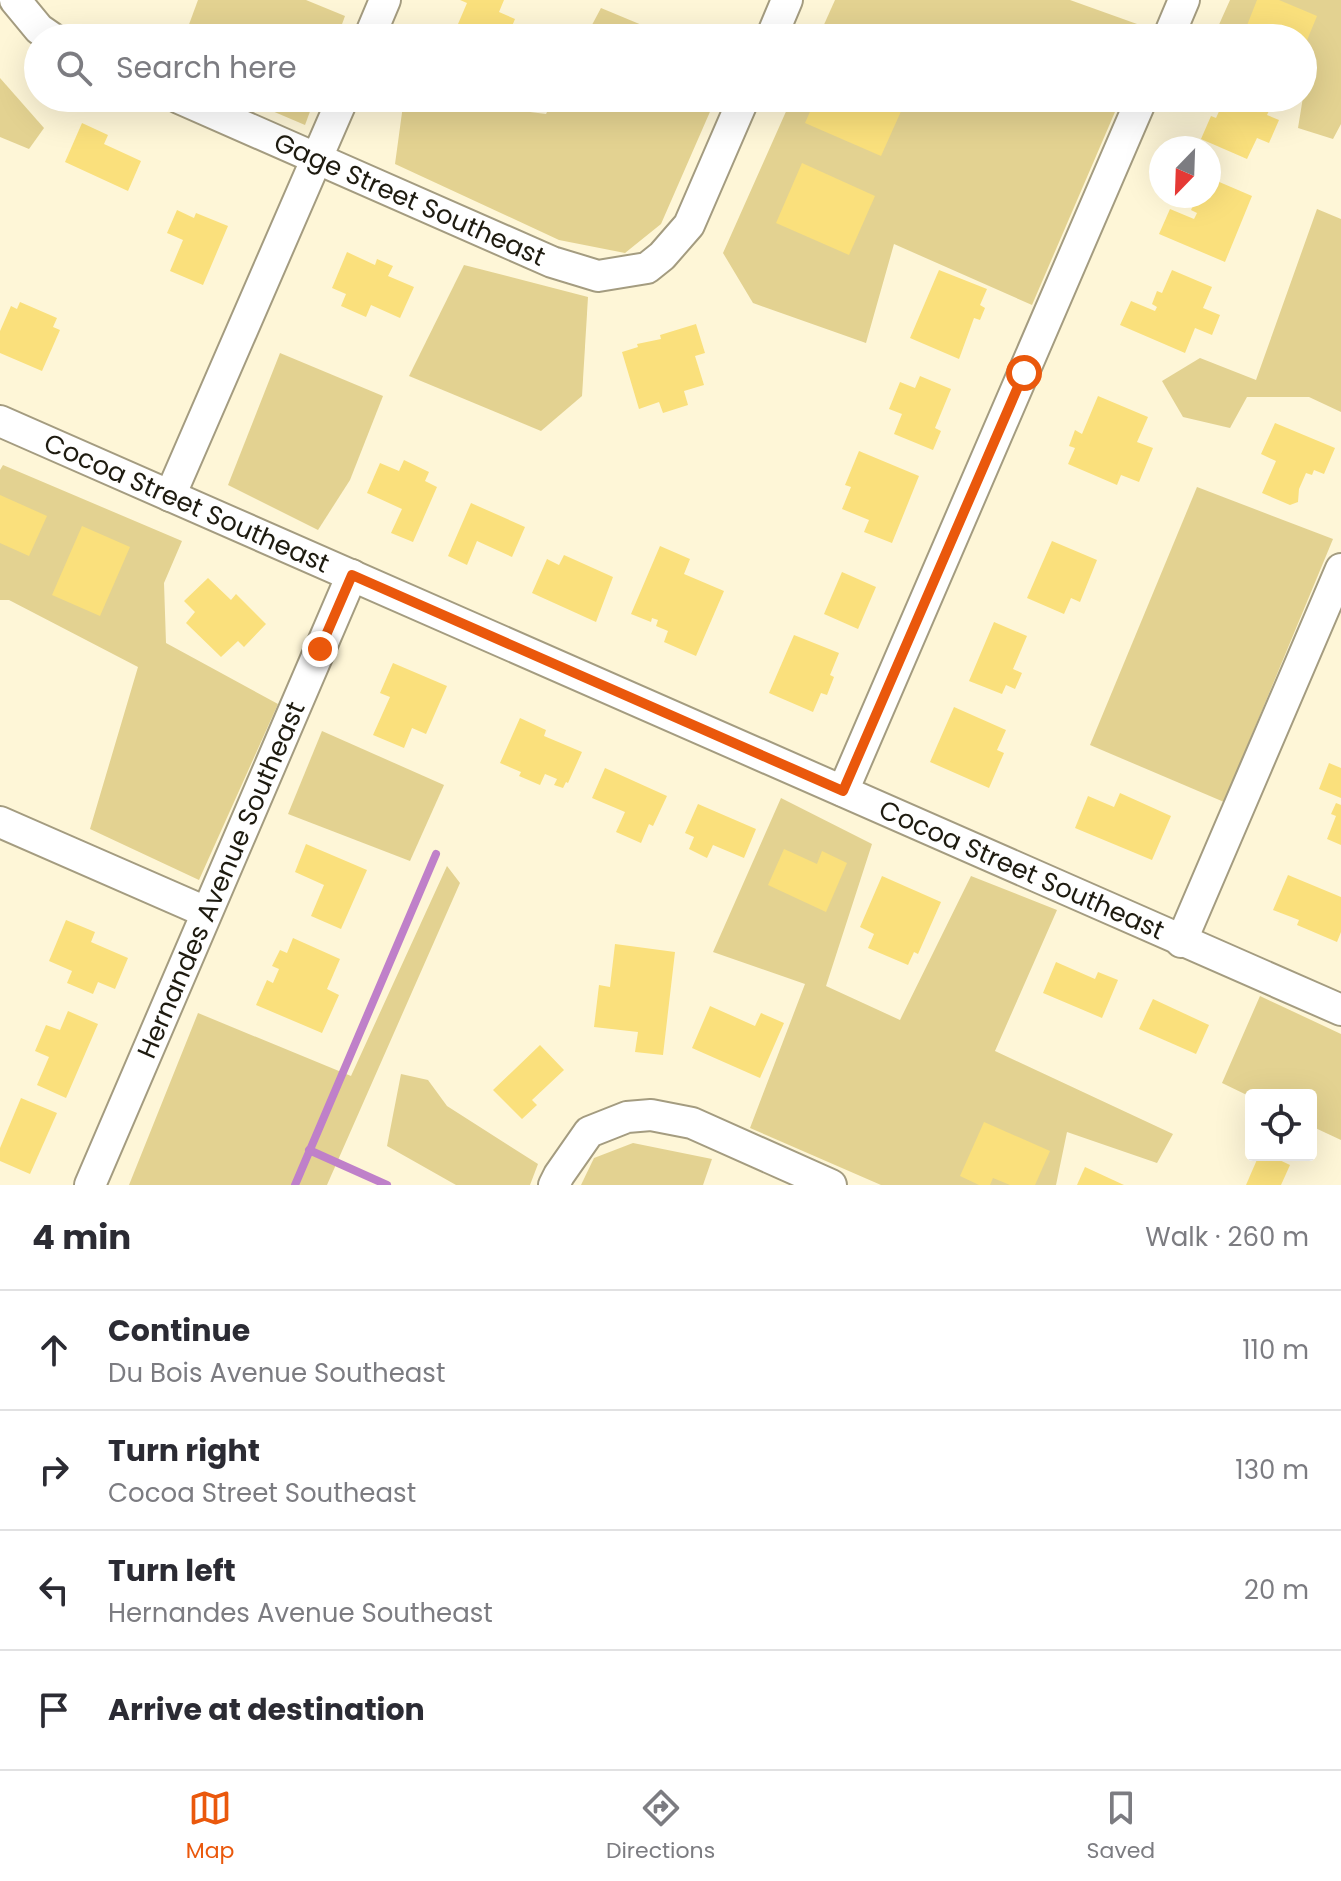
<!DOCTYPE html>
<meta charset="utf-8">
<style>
:root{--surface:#fff;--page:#f2f2f3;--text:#2b2b33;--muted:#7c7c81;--line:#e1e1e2;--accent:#ea580c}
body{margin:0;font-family:Poppins,sans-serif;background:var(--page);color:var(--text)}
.controls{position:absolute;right:24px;bottom:24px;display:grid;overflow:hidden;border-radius:8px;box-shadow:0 8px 32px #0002}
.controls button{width:72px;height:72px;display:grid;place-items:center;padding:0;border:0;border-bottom:2px solid var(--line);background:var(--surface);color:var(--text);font:40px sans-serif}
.compass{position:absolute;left:1149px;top:136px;width:72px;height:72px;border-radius:50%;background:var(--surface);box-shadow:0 8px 32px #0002;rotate:203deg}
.stop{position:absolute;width:24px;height:24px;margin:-18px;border:6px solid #ea580c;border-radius:50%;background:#fff}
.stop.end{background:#ea580c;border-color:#fff;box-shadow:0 2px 8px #0008}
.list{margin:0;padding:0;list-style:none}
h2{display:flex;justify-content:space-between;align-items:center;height:104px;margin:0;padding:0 32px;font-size:34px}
h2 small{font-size:26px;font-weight:400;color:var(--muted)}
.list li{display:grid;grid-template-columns:52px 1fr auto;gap:24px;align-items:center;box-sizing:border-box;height:120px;padding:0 32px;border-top:2px solid var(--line)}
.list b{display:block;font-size:30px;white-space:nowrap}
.list p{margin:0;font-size:26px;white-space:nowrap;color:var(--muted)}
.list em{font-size:26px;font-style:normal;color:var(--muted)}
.icon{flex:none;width:44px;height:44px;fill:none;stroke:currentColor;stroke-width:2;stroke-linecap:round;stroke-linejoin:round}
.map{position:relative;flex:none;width:1341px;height:1185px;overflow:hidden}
.search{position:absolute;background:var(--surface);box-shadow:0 8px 32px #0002;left:24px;right:24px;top:24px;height:88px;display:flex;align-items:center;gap:20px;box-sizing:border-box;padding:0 28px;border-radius:44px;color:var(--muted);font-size:30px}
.sheet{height:584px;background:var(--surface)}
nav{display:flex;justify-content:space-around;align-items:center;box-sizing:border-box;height:112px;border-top:2px solid var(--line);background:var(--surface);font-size:22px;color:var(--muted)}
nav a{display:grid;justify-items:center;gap:4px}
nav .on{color:var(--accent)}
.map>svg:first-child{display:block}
.green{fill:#e3d291}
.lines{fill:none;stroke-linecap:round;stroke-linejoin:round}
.stream{stroke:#bf80c9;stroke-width:8}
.building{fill:#fae07c}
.minor-casing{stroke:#a49c80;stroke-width:34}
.minor{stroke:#fff;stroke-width:30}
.route{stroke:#ea580c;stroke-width:10}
.labels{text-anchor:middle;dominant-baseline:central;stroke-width:6;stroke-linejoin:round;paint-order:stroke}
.street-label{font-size:26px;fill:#1e1b10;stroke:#fff}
</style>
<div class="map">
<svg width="1341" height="1185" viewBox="0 0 1341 1185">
<rect width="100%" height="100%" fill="#fef6d7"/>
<g class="green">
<path d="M198 0H306L345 16 337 38H184Z"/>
<path d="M835 0H1070L1151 29 1147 38H818Z"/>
<path d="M1230 0H1341V124L1333 139 1298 128 1304 91 1303 38H1213Z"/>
<path d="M601 8 673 38H585Z"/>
<path d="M0 78 44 128 29 149 0 137Z"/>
<path d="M242 98H315L305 125Z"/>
<path d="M404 98H435L442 101 546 114 554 98H716L661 224 625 253 559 240 395 164Z"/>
<path d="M792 98H1121L1032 305 894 244 866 343 753 303 723 253Z"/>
<path d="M1317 209 1341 219V412L1309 397H1247L1230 428 1183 417 1162 381 1200 358 1256 380Z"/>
<path d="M464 265 588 297 582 396 541 431 409 376Z"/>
<path d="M280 353 383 396 350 480 318 530 228 485Z"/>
<path d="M3 465 182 541 164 583 166 643 278 704 199 880 90 829 138 667 9 600H0V470Z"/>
<path d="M1197 487 1333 539 1224 802 1090 745Z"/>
<path d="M322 731 444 785 410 861 288 814Z"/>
<path d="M781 798 872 844 826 986 900 1020 971 876 1057 910 995 1051 1173 1134 1157 1163 1067 1132 1056 1185H881L750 1128 805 984 713 952Z"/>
<path d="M447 866 460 883 327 1185H129L198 1013 351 1076Z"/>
<path d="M1260 996 1341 1034V1140L1311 1126V1095L1251 1097 1222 1083Z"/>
<path d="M401 1074 428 1080 447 1106 538 1164 530 1185H456L387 1146Z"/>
<path d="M633 1143 712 1159 703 1185H581L594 1158Z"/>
</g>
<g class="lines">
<g class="stream">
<path d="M309 1150 387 1185"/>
<path d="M295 1185 436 854"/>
</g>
</g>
<g class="building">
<path d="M460 0H504L499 12 515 19 507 38H452L467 3Z"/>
<path d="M1257 0H1279L1317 16 1303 50V38H1242Z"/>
<path d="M816 98H907L881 156 805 123Z"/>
<path d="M1225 98H1275L1267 115 1279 120 1269 143 1257 138 1247 159 1201 139 1211 116 1216 118Z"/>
<path d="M82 123 108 135 104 144 141 161 128 191 65 162Z"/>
<path d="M802 163 875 196 849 255 776 223Z"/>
<path d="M1210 178 1252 196 1225 262 1159 234 1170 209 1194 219 1197 213 1191 210 1196 199 1201 201 1203 196H1209Z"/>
<path d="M177 210 194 218 196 213 228 226 203 285 170 271 183 240 167 233Z"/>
<path d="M347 252 375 265 377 259 393 266 388 276 414 287 400 318 371 305 366 317 341 306 346 294 332 288Z"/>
<path d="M939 270 987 289 980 305 985 308 980 320 974 318 959 359 910 338Z"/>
<path d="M1172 270 1212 287 1203 308 1220 315 1212 335 1195 328 1185 353 1120 325 1131 301 1155 311 1157 307 1152 304 1157 291 1162 293Z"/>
<path d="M20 302 57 318 53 327 60 330 42 371 0 353V331L11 306 17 309Z"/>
<path d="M696 324 705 353 695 356 704 385 684 391 688 405 663 413 659 402 639 409 622 352 638 347 637 344 661 339 660 335Z"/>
<path d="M920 376 951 389 935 428 941 431 933 450 894 434 902 414 889 409 900 382 915 388Z"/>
<path d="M1098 396 1148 417 1137 442 1153 448 1139 482 1121 475 1117 485 1068 464 1075 448 1069 446 1075 430 1082 434Z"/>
<path d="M1275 423 1335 448 1324 474 1314 470 1312 475 1306 473 1299 489 1298 502 1290 505 1262 493 1276 461 1261 454Z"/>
<path d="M859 451 919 476 892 543 864 532 869 520 842 509 851 487 845 485Z"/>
<path d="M404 460 429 472 425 481 437 487 413 542 391 533 402 509 367 493 380 463 399 471Z"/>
<path d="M0 495 47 516 29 556 0 543Z"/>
<path d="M471 503 525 527 512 557 477 541 467 565 448 556Z"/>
<path d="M82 526 130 547 100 616 52 595Z"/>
<path d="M1052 541 1097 560 1080 602 1071 598 1064 614 1027 598Z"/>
<path d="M660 546 690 559 684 574 724 591 696 656 664 642 668 631 656 626 658 620 652 618 651 622 631 614Z"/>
<path d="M564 555 613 577 596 622 532 593 547 559 559 565Z"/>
<path d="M842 572 876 587 858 629 824 614Z"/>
<path d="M208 578 231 600 236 594 266 624 244 647 238 641 221 657 186 623 195 612 184 601Z"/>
<path d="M994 622 1027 636 1013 669 1022 673 1015 689 1006 685 1002 694 969 681Z"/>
<path d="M794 635 839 653 830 675 834 677 827 695 821 693 813 712 769 693Z"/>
<path d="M393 663 447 686 426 734 412 728 404 748 373 735 390 697 380 693Z"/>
<path d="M954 707 1006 730 997 750 1004 753 989 788 930 762Z"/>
<path d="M520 718 546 730 544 736 582 752 568 783 566 782 563 788 554 785 557 779 545 774 540 785 519 776 521 772 500 763Z"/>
<path d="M1329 763 1341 768V798L1319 789Z"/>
<path d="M605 768 667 796 653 826 649 824 641 843 616 832 625 812 592 798Z"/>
<path d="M1120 793 1171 816 1152 860 1075 828 1088 796 1114 807Z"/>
<path d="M1336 803 1341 805V845L1327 839 1336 816 1331 814Z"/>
<path d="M698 804 756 829 744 858 713 845 707 858 689 849 694 837 685 833Z"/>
<path d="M306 844 367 870 341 929 311 916 324 885 295 872Z"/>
<path d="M784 849 817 864 822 851 847 863 826 912 768 885Z"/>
<path d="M1288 875 1341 897V932L1337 942 1297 925 1299 920 1273 910Z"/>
<path d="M882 876 941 902 918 954 914 952 908 965 868 948 874 934 860 927Z"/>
<path d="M66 920 95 932 91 942 128 958 115 989 98 982 93 994 67 983 72 971 49 961Z"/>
<path d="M293 938 340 959 327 989 339 995 322 1033 256 1005 267 980 273 983 279 969 272 966 280 950 287 953Z"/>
<path d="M615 944 675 952 663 1055 635 1052 638 1032 594 1027 599 985 610 987Z"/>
<path d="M1056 962 1095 979 1098 972 1118 980 1102 1018 1043 993Z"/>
<path d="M1153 999 1209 1025 1196 1054 1139 1029Z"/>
<path d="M710 1006 755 1026 761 1013 784 1023 760 1078 692 1048Z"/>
<path d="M68 1011 98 1024 66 1098 37 1085 49 1057 35 1051 46 1025 60 1030Z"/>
<path d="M540 1045 564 1070 532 1100 537 1105 522 1119 493 1090Z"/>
<path d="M21 1098 57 1113 30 1174 0 1161V1148Z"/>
<path d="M984 1122 1050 1151 1035 1185H1010L993 1178 990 1185H979L960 1176Z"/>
<path d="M1259 1155H1269L1290 1165 1281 1185H1246Z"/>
<path d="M1085 1167 1124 1185H1077Z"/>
</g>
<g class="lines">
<g class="minor-casing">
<g id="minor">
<path d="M15 0 39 29 52 38"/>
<path d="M369 38 385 0"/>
<path d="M771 38 787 0"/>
<path d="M1168 38 1184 0"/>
<path id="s1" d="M179 98 552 262 598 276 647 268 662 256 689 225 744 98"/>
<path id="s2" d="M0 421 1341 1010"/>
<path d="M170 496 343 98"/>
<path d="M843 791 1142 98"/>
<path d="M0 822 206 912"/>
<path d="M1181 942 1341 569"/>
<path id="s3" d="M90 1185 352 575"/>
<path d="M554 1185 559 1175 589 1132 627 1117 651 1115 692 1123 831 1185"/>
</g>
</g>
<use href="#minor" class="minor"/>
</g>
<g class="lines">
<path class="route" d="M320 649 352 575 843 791 1024 373"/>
</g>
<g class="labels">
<g class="street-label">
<text stroke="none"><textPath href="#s1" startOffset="252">Gage Street Southeast</textPath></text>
<text stroke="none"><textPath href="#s2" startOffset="204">Cocoa Street Southeast</textPath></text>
<text stroke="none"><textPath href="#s2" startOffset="1116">Cocoa Street Southeast</textPath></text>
<text stroke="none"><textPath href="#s3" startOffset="332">Hernandes Avenue Southeast</textPath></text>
</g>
</g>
</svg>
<div class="controls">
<button><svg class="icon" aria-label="locate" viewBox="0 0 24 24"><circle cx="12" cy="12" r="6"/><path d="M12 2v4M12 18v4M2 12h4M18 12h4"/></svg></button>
</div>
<svg class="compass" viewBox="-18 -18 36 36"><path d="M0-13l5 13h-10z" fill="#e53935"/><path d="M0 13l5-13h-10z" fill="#7c7c81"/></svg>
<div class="stop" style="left:1024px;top:373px"></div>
<div class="stop end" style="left:320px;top:649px"></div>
<div class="search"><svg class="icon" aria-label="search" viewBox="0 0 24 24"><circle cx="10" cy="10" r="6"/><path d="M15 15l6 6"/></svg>Search here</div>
</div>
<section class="sheet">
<h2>4 min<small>Walk · 260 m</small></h2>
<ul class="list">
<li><svg class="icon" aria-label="ahead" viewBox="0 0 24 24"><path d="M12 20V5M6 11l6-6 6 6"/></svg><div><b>Continue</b><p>Du Bois Avenue Southeast</p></div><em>110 m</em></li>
<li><svg class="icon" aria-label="right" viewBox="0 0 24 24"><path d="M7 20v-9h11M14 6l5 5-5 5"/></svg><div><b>Turn right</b><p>Cocoa Street Southeast</p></div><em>130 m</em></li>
<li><svg class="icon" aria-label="left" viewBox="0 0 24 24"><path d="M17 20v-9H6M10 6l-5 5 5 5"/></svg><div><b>Turn left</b><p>Hernandes Avenue Southeast</p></div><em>20 m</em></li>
<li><svg class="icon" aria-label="arrive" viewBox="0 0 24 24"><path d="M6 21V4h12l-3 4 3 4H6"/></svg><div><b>Arrive at destination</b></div></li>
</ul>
</section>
<nav>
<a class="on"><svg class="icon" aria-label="map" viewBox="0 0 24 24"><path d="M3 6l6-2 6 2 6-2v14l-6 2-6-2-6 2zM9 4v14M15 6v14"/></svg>Map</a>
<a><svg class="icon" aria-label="directions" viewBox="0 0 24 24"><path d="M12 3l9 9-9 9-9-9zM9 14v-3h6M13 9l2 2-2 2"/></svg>Directions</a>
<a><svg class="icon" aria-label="saved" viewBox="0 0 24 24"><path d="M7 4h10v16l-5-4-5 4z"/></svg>Saved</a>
</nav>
